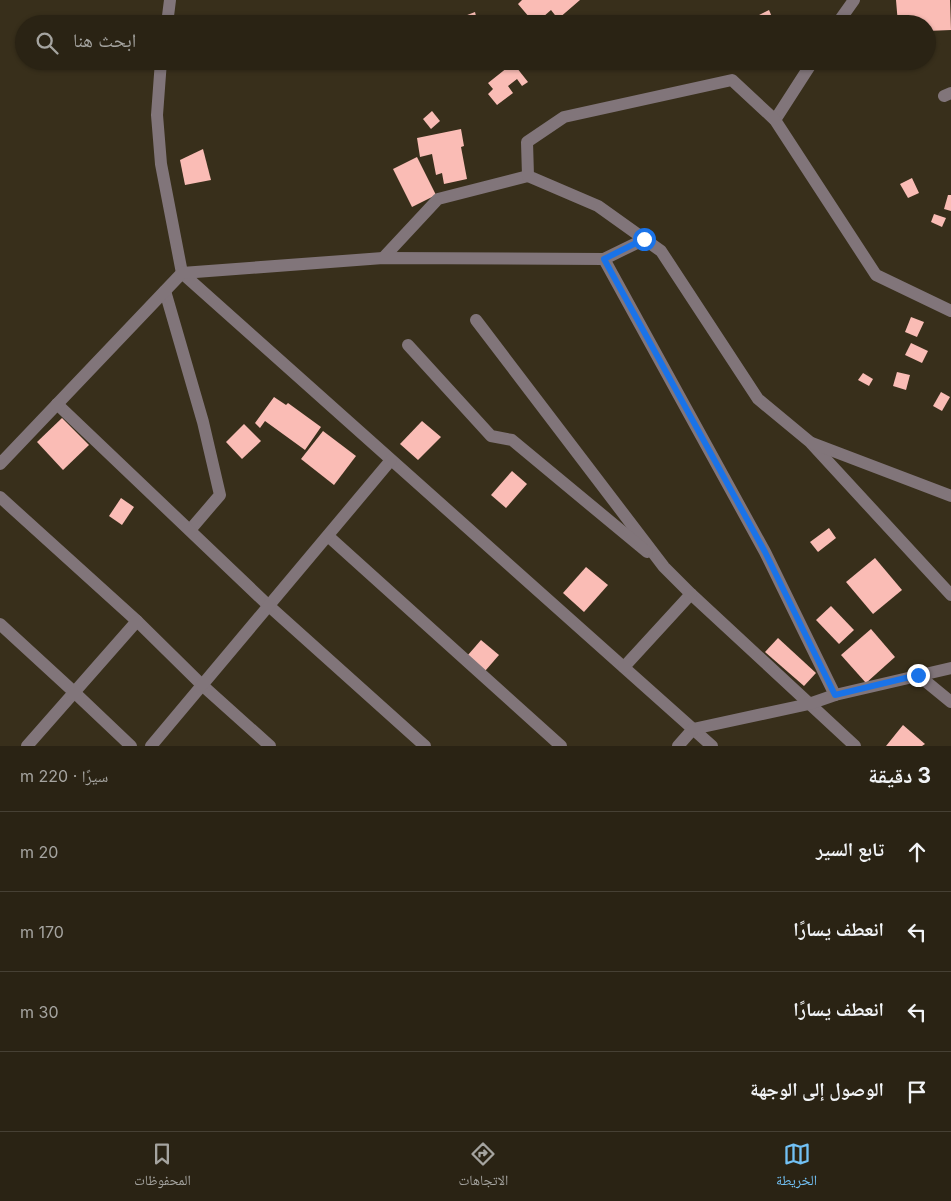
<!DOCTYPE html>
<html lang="ar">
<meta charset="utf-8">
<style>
:root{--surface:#2a2314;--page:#322b1d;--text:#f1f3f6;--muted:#a5a4a0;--line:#464034;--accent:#72c1f5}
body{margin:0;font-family:Inter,"Noto Naskh Arabic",sans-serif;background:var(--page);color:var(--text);direction:rtl}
.stop{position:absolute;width:15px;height:15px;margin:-11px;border:4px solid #1a73e8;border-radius:50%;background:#fff}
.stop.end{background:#1a73e8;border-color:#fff;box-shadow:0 1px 5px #0008}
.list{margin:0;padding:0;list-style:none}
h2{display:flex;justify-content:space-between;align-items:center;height:65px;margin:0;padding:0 20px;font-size:21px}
h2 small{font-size:16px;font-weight:400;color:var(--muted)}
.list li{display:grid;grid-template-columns:32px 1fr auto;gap:15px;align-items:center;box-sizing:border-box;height:80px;padding:0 20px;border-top:1px solid var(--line)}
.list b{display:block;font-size:19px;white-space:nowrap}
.list em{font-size:16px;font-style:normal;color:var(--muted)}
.icon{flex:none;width:28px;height:28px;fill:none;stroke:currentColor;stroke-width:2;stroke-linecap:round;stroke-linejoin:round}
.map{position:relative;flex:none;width:951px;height:746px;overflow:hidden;direction:ltr}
.search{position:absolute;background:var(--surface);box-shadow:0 1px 4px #0004;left:15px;right:15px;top:15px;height:55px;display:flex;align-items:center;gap:12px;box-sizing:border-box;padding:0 18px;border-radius:28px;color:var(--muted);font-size:19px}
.sheet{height:385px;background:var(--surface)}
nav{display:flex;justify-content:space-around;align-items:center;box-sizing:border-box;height:70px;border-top:1px solid var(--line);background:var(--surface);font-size:14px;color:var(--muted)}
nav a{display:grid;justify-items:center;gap:2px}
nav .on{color:var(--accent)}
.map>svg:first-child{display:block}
.building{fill:#fabcb5}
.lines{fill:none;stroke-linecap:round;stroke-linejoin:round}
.minor{stroke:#81757a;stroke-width:12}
.route{stroke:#1a73e8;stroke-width:6}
</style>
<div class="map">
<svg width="951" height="746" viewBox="0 0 951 746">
<rect width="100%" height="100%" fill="#382f1b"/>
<g class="building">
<path d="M522 0H580L558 19 551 10 535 24 518 4Z"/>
<path d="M896 0H950L951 30 927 31V24H898Z"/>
<path d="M769 10 775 24H759L755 17Z"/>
<path d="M475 12 478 24H444Z"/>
<path d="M513 63 528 82 522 86 517 79 508 86 513 93 497 105 488 94 493 89 488 83Z"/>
<path d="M432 111 440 121 431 129 423 119Z"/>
<path d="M461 129 464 146 461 147 467 179 444 184 442 173 436 175 432 154 420 157 417 138Z"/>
<path d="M203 149 211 180 185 185 180 160Z"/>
<path d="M417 157 436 195 412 207 393 169Z"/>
<path d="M912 178 919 193 908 198 900 184Z"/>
<path d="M948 195H951V211L944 209Z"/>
<path d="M934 214 946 218 942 227 931 222Z"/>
<path d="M911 317 924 322 917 337 905 332Z"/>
<path d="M911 343 928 351 922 363 905 355Z"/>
<path d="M897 372 910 375 906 390 893 386Z"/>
<path d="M863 373 873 379 869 386 858 380Z"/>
<path d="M941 392 950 397 942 411 933 406Z"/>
<path d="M274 397 286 405 288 403 321 427 305 450 265 421 260 428 255 423Z"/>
<path d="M62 418 89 445 63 470 37 442Z"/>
<path d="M422 421 441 437 418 460 400 444Z"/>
<path d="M244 424 261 441 242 459 226 442Z"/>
<path d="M323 431 356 456 334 485 301 459Z"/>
<path d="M512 471 527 484 506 508 491 495Z"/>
<path d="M121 498 134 507 122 525 109 516Z"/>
<path d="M829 528 836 538 818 552 810 542Z"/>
<path d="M875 558 902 590 873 614 846 582Z"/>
<path d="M586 567 608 585 584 612 563 593Z"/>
<path d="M831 606 854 630 839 644 816 620Z"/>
<path d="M871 629 895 657 866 683 841 655Z"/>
<path d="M778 638 816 673 804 686 765 652Z"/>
<path d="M481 640 499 655 479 678 461 663Z"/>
<path d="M903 725 925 744 922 746H886Z"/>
</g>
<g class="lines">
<g class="minor">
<path d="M167 24 170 0"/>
<path d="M837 24 854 0"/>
<path d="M161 61 157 115 161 164 182 273 712 746"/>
<path d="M944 96 951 93"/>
<path d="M775 120 813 61"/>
<path d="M383 258 438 199 528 176"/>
<path d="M604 259 765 552 835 695"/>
<path d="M165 291 203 422 220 495 190 530"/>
<path d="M951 311 876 275 775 120 732 80 564 117 527 142 528 176 598 206 661 251 758 399 810 442 951 595"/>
<path d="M476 320 664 567 691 594 855 746"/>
<path d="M408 345 491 436 512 440 647 552"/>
<path d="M57 404 269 606 425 746"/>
<path d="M812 443 951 496"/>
<path d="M0 464 182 273 383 258 604 259 645 239"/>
<path d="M0 497 137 621 202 685 270 746"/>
<path d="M328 536 561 746"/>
<path d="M0 624 74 692 131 746"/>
<path d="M624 667 691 594"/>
<path d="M918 675 951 702"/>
<path d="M27 746 137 621"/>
<path d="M151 746 391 460"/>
<path d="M678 746 693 729 809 704 835 695 951 668"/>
</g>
</g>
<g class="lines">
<path class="route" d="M644 239 604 259 765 552 835 695 918 675"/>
</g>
</svg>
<div class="stop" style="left:644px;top:239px"></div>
<div class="stop end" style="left:918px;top:675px"></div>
<div class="search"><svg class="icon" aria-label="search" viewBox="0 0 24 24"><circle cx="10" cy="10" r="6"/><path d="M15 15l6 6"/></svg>ابحث هنا</div>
</div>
<section class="sheet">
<h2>3 دقيقة<small>سيرًا · 220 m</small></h2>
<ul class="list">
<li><svg class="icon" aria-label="ahead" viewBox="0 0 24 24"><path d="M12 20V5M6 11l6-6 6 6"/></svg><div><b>تابع السير</b></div><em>20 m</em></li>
<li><svg class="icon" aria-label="left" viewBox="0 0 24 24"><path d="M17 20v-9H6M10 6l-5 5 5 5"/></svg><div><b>انعطف يسارًا</b></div><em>170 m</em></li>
<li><svg class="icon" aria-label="left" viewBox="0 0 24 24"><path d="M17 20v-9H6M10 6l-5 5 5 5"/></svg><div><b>انعطف يسارًا</b></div><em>30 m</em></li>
<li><svg class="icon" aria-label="arrive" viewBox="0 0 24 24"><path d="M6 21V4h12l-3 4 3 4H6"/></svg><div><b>الوصول إلى الوجهة</b></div></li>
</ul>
</section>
<nav>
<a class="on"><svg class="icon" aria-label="map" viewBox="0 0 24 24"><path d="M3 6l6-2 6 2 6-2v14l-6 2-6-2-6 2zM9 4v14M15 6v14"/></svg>الخريطة</a>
<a><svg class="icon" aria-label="directions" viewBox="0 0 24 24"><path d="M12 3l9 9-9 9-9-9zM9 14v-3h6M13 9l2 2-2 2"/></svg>الاتجاهات</a>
<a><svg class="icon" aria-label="saved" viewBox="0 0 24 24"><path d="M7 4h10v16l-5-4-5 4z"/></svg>المحفوظات</a>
</nav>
